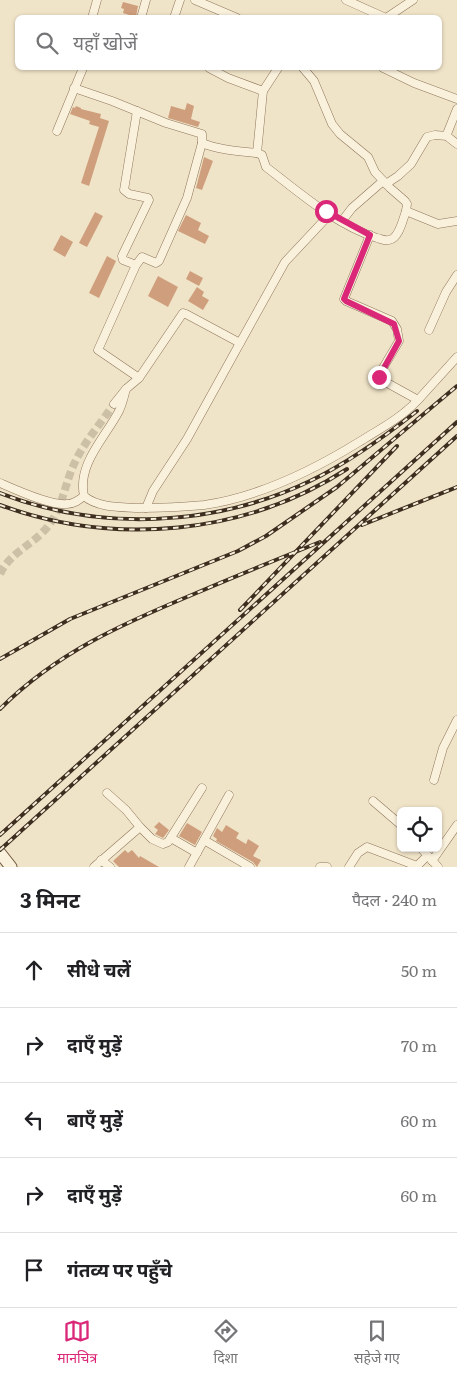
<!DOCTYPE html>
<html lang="hi">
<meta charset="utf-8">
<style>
:root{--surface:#fff;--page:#f6f6f6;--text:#202124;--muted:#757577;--line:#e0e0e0;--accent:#db2777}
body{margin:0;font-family:Literata,"Noto Sans Devanagari",serif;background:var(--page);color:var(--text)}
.controls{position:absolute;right:15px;bottom:15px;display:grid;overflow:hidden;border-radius:8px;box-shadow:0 1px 4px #0004}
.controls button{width:45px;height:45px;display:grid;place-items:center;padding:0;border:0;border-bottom:1px solid var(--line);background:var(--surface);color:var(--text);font:25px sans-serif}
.stop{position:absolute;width:15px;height:15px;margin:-11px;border:4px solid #db2777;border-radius:50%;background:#fff}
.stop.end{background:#db2777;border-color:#fff;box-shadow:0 1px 5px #0008}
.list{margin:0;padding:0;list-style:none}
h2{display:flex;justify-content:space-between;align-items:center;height:65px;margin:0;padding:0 20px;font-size:21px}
h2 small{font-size:16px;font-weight:400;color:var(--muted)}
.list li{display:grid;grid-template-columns:32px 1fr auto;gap:15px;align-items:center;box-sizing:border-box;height:75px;padding:0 20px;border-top:1px solid var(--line)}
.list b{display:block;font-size:19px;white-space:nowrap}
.list em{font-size:16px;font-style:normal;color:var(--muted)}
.icon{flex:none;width:28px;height:28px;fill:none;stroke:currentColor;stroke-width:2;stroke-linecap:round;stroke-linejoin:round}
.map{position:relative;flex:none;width:457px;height:867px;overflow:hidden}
.search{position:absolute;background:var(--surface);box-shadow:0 1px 4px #0004;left:15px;right:15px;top:15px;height:55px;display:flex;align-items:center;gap:12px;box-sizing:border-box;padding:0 18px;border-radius:8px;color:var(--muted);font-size:19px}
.sheet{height:440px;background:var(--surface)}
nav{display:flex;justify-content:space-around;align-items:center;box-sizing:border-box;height:70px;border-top:1px solid var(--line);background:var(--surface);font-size:14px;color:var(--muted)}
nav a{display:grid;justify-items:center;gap:2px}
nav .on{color:var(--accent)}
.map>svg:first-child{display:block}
.building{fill:#cf9f7d}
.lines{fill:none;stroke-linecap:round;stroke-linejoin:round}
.street-tunnel{stroke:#ccc0a6;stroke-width:8;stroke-dasharray:8 4;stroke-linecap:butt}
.street-casing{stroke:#8d765c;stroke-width:9}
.secondary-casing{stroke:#6f573f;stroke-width:13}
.street{stroke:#faf1dc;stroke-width:8}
.secondary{stroke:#faf1dc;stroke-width:11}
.rail-casing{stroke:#3d2e20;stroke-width:4}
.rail{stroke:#f7eed8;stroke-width:2;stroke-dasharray:5.5;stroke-linecap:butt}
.route{stroke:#db2777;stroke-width:6}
</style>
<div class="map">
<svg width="457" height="867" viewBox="0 0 457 867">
<rect width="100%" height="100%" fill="#f0e4c8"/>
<g class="building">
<path d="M123 2 138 6 136 17 123 13 124 9 121 8Z"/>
<path d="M187 103 194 106 191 119 200 122 198 127 168 118 171 106 185 110Z"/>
<path d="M76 106 81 108V109L101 114 100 118 109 121 89 186 81 183 99 127 89 124 90 121 70 114 73 107 75 108Z"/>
<path d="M204 157 213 161 202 190 196 188Z"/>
<path d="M95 212 103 216 87 247 79 243Z"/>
<path d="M186 215 201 223 198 230 209 236 205 244 178 231Z"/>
<path d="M61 235 73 242 65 257 53 250Z"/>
<path d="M107 256 116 261 99 298 89 293Z"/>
<path d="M190 271 203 278 199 286 186 279Z"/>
<path d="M158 276 178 287 168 307 148 296Z"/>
<path d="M197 287 204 292 202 296 209 300 203 310 188 301Z"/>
<path d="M159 822 169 830 163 838 155 834 158 830 154 827Z"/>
<path d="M187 823 202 832 195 845 179 836Z"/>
<path d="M226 825 239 833 236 838 246 844 248 839 259 846 253 856 261 860 257 867 253 862 216 841 217 839 213 836 217 828 222 832Z"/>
<path d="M125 850 128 853 132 850 139 858 140 856 159 867H119L113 861Z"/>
</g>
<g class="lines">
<path class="street-tunnel" d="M0 574C10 552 35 544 49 525 63 507 65 482 75 462 85 441 101 423 114 404"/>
<g class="street-casing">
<g id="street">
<path d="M195 0 237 18"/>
<path d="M346 0 386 18 413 0"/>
<path d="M92 18 97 0"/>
<path d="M141 18 146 0"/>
<path d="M174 18 180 0"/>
<path d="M209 68 228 78 263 91"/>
<path d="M278 68 263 91 257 153 262 155 266 167C300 193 336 225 377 238 381 239 385 241 389 240 399 239 403 219 406 211"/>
<path d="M303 68 314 81 332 124 340 134 368 157 375 172 390 188 405 201 407 204 406 211 438 224 457 221"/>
<path d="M383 68 414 83 457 99"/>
<path d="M74 88 112 101 166 123 202 134V143C219 150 238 151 257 153"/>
<path d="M457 109 447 134 448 137 457 144"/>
<path d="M137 111 124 190 129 194 148 198 149 200 122 256 123 260 136 265 142 257 156 263 159 261 187 198 202 143"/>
<path d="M57 131 83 68"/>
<path d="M386 184 398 176 411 164 427 137 435 135 447 136"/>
<path d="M342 221 352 208 383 181"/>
<path d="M370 235 344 299 346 301 392 321 397 329 399 341 380 373V379L418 400 457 357"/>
<path d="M136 265 98 350 139 378"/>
<path d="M429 330 446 292 457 275"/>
<path d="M126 389C124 397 122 405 119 411 105 438 77 464 84 496 98 508 121 507 139 508 161 508 183 507 204 505 259 497 312 471 359 442 380 429 401 418 418 400"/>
<path d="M114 404 126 389 139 378 183 313 186 314 240 343 285 262 330 214"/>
<path d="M0 483C16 490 51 506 67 504 74 504 79 500 84 496"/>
<path d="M146 508 153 491 187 439 240 343"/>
<path d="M434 780 443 748 457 720"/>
<path d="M107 793 126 810 140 827"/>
<path d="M373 801 401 825"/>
<path d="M171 838 197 853"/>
<path d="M204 840 250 867"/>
<path d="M421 848 438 867"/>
<path d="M101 860 110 867"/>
<path d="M432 861 457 825"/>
<path d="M94 867 140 827 152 839 163 844 168 842 202 788"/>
<path d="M189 867 229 795"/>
<path d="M320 867H327"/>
<path d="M349 867 358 853 367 847 417 866 427 856"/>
</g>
</g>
<g class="secondary-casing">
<path id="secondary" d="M0 853 11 867"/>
</g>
<use href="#street" class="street"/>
<use href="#secondary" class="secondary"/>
<g class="rail-casing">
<g id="rail">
<path d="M0 493C99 532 214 527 310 481 348 463 384 437 417 411"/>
<path d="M0 505C114 547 245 535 347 469"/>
<path d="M362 525 457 487"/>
<path d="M240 610 397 446"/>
<path d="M0 659 70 619 238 551 266 536 337 487 457 386"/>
<path d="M0 709C56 653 122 624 194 594 236 576 278 559 320 542"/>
<path d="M0 835 457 422"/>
<path d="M0 850 457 436"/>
</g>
</g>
<use href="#rail" class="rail"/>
</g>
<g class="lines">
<path class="route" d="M326 211 370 235 344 299 346 301 394 324 399 341 379 377"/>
</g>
</svg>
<div class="controls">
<button><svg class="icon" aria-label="locate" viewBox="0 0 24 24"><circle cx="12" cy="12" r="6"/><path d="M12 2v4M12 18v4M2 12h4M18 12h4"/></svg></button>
</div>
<div class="stop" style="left:326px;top:211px"></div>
<div class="stop end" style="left:379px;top:377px"></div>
<div class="search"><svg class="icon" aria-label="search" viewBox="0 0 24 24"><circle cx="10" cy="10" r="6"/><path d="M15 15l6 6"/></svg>यहाँ खोजें</div>
</div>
<section class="sheet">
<h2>3 मिनट<small>पैदल · 240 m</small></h2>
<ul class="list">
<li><svg class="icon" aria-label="ahead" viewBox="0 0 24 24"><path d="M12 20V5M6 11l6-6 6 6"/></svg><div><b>सीधे चलें</b></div><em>50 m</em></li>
<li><svg class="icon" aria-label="right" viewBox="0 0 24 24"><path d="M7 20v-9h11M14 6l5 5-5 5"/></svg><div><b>दाएँ मुड़ें</b></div><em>70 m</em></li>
<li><svg class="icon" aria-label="left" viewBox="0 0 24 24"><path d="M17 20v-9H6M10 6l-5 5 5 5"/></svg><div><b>बाएँ मुड़ें</b></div><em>60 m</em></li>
<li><svg class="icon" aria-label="right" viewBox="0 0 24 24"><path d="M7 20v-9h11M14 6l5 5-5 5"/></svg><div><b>दाएँ मुड़ें</b></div><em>60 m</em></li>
<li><svg class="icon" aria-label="arrive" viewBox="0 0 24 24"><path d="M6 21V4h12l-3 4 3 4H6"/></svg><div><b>गंतव्य पर पहुँचे</b></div></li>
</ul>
</section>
<nav>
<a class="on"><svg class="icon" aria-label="map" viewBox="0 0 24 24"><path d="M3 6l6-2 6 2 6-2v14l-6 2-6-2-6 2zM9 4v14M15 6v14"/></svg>मानचित्र</a>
<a><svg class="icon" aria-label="directions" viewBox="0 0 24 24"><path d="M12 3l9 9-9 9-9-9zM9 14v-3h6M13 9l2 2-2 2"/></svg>दिशा</a>
<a><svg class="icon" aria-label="saved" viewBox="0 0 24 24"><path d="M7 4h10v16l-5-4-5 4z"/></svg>सहेजे गए</a>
</nav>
